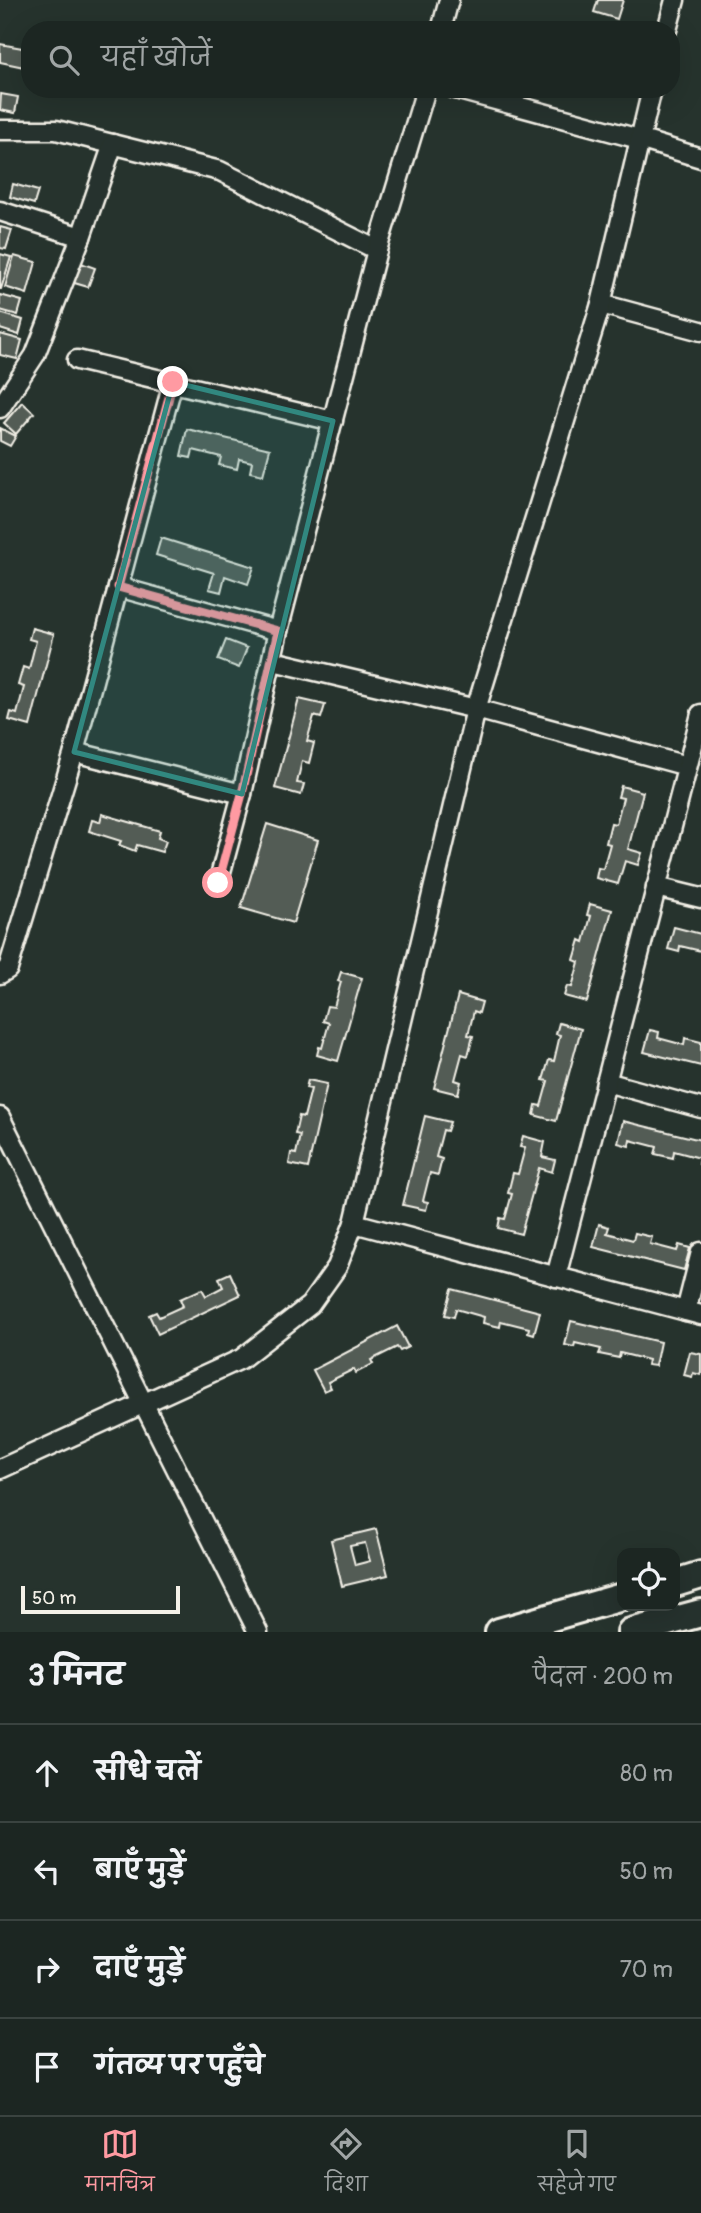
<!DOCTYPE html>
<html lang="hi">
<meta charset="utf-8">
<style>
:root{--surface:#1c2622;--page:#252e2a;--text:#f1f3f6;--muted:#a0a5a5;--line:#3a4340;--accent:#ff9aa2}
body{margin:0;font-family:Pangolin,"Playpen Sans Deva",sans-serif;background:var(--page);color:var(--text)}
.controls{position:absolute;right:21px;bottom:21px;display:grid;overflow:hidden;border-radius:14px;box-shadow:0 7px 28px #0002}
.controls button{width:63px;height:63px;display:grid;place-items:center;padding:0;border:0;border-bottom:2px solid var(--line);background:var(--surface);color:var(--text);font:35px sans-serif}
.scale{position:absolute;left:21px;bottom:18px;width:159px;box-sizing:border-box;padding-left:7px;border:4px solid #f4f1e8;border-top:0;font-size:19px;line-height:24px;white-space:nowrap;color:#f4f1e8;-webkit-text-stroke:5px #26332d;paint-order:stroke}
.stop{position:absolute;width:21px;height:21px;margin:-16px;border:5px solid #ff9aa2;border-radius:50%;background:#fff}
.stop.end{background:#ff9aa2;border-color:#fff;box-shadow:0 2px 7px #0008}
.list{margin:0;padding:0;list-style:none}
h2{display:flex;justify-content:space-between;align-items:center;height:91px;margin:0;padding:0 28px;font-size:30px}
h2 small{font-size:23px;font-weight:400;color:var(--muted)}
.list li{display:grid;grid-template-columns:46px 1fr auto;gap:21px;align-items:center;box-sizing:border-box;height:98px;padding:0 28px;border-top:2px solid var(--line)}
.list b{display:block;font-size:26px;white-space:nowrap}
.list em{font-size:23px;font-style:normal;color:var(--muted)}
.icon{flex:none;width:38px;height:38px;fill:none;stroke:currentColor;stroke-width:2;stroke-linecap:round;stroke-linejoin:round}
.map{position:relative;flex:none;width:701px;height:1632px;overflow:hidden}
.search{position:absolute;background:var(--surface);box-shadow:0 7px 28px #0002;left:21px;right:21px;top:21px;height:77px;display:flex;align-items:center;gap:18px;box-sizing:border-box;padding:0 24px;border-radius:28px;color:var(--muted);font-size:26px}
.sheet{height:483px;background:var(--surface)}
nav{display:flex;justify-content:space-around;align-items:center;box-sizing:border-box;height:98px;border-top:2px solid var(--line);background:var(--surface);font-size:19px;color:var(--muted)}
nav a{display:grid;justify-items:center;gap:4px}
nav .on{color:var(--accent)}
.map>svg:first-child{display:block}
.building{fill:#525c55;stroke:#f4f1e8;stroke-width:2;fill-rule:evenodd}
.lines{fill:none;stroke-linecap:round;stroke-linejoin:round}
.minor-casing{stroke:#f4f1e8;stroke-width:23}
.primary-casing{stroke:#f4f1e8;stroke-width:32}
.minor{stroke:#26332d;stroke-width:18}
.primary{stroke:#26332d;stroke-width:26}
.route{stroke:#ff9aa2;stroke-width:9}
.marked{fill:#318880;fill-opacity:0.2;stroke:#318880;stroke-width:5;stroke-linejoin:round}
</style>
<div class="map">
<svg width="701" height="1632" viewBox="0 0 701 1632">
<rect width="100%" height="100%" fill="#26332d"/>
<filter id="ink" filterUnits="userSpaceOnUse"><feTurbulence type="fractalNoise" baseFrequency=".0143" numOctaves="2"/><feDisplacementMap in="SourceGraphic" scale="14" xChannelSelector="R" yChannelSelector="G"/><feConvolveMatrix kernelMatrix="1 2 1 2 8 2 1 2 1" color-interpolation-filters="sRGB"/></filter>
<g filter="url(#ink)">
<g class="building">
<path d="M598 0H623L617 19 594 12Z"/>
<path d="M39 23 65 28V30H37Z"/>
<path d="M0 44 28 49 24 67 0 62Z"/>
<path d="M1 94 18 97 15 113 0 110Z"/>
<path d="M13 184 38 191 34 204 10 197Z"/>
<path d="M0 227 12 230 6 249 0 248Z"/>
<path d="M0 254 11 257 1 289H0Z"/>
<path d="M14 256 36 262 27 294 5 287Z"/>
<path d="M78 262 95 268 88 287 71 282Z"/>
<path d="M0 295 22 301 18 315 0 310Z"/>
<path d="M0 313 23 320 19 335 0 329Z"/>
<path d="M0 334 22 340 17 359 0 355Z"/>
<path d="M22 402 34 413 16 434 4 423Z"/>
<path d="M0 428 16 436 10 446 0 441Z"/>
<path d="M187 429 270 449 263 475 250 472 252 462 239 459 237 469 219 465 221 457 193 450 191 458 181 456Z"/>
<path d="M161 538 254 567 248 584 225 576 221 592 209 589 214 573 156 555Z"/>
<path d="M32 628 54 634 30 726 9 720 11 712 17 714 24 687 18 685 23 667 29 669 36 641 29 639Z"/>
<path d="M226 640 247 648 239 668 218 660Z"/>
<path d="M299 699 325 705 321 718 314 716 307 741 314 743 309 763 302 761 297 783 304 784 301 795 275 788Z"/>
<path d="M621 786 643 792 628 849 642 853 638 865 625 861 618 884 596 878 598 868 603 869 610 844 606 843 611 823 616 824 623 798 618 797Z"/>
<path d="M102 814 160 831 158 838 166 841 162 852 137 845 135 851 119 845 121 841 89 831 92 820 100 822Z"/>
<path d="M267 824 318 840 293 923 241 908Z"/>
<path d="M590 904 612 910 587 1002 564 996 567 986 572 987 579 962 574 960 580 940 584 942 591 916 587 915Z"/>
<path d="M674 927 701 934V951L680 946 679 952 668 949Z"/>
<path d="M341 972 362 978 338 1061 317 1055 319 1047 322 1048 329 1023 323 1021 327 1006 334 1007 341 982 338 981Z"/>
<path d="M458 995 482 1002 479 1013 474 1011 468 1035 473 1036 468 1056 462 1054 455 1080 461 1082 458 1094 434 1088Z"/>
<path d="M559 1023 581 1029 556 1121 534 1115 536 1105 541 1106 548 1081 543 1080 549 1060 554 1061 560 1035 556 1034Z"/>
<path d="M650 1030 659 1032 658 1038 684 1045 685 1038 701 1042V1066L644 1052Z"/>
<path d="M308 1080 327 1084 308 1168 289 1164 291 1153 296 1154 300 1135 295 1134 299 1116 304 1117 311 1089 306 1088Z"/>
<path d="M425 1116 450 1122 447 1131 443 1130 436 1157 442 1159 438 1175 430 1173 423 1201 428 1202 426 1210 403 1205Z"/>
<path d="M623 1121 701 1140V1164H699L700 1158 674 1151 673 1158 655 1154 657 1147 630 1140 629 1146 618 1143Z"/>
<path d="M523 1136 545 1142 542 1157 555 1160 552 1172 539 1168 521 1234 498 1228 500 1218 505 1219 512 1194 508 1193 513 1173 518 1174 525 1148 520 1147Z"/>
<path d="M599 1224 609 1227 607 1233 633 1240 635 1233 652 1237 650 1244 677 1251 679 1245 690 1248 684 1270 593 1247Z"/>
<path d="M230 1273 240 1295 158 1334 149 1315 156 1312 159 1317 183 1306 180 1299 202 1289 206 1296 223 1287 219 1278Z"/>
<path d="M452 1289 540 1312 534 1334 528 1332 529 1328 501 1321 500 1327 483 1323 484 1317 456 1309 454 1317 445 1315Z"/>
<path d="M571 1321 660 1342 655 1366 647 1365 648 1360 620 1353 619 1358 599 1354 601 1349 575 1343 574 1347 565 1345Z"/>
<path d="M397 1326 408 1347 400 1351 397 1347 371 1360 373 1364 356 1373 354 1369 328 1382 331 1388 324 1391 313 1370Z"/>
<path d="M690 1352 701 1354V1375L693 1373 692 1377 684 1375Z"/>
<path d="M376 1529 388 1575 342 1586 331 1540ZM365 1543 370 1561 355 1565 350 1546Z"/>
</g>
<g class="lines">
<g class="minor-casing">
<g id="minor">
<path d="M441 30 449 0"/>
<path d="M667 30 675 0"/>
<path d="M455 89 639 139 701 158"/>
<path d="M0 130H56L220 171 377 250"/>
<path d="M0 211 81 237"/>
<path d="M601 304 701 331"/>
<path d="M77 360 333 421"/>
<path d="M0 408 35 355 81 237 113 144"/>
<path d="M118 587 278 631"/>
<path d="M273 661 476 709 687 766"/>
<path d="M74 752 242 794"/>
<path d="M218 883 242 794 278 631 377 250 426 89"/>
<path d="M656 887 701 898"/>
<path d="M0 974 8 969 74 752 173 382"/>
<path d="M606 1082 701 1108"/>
<path d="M0 1117 258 1632"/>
<path d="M354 1223 701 1315"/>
<path d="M556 1277 701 714"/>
<path d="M686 1311 701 1252"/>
<path d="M0 1469 241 1359 310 1305 337 1267 354 1223 476 709 601 304 652 89"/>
</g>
</g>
<g class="primary-casing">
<g id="primary">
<path d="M675 1583 701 1575"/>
<path d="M499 1632 622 1597"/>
<path d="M631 1632 701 1613"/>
</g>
</g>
<use href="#minor" class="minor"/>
<use href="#primary" class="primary"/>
</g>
</g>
<g class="lines" filter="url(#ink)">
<path class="route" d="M173 382 118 587 278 631 242 794 218 883"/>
</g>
<path class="marked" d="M173 382 333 421 242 794 74 752Z"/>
</svg>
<div class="controls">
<button><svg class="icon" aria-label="locate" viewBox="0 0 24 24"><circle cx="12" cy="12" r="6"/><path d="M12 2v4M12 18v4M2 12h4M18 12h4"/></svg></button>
</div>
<div class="scale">50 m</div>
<div class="stop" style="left:218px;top:883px"></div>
<div class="stop end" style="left:173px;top:382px"></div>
<div class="search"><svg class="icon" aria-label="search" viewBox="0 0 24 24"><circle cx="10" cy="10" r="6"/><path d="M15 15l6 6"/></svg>यहाँ खोजें</div>
</div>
<section class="sheet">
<h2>3 मिनट<small>पैदल · 200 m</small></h2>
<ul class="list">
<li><svg class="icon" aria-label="ahead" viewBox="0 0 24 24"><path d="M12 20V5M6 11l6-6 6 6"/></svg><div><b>सीधे चलें</b></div><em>80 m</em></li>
<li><svg class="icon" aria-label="left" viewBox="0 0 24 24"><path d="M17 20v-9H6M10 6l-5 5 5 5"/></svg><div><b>बाएँ मुड़ें</b></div><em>50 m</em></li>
<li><svg class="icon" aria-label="right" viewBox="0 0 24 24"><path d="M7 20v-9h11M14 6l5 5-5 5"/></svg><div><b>दाएँ मुड़ें</b></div><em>70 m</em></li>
<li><svg class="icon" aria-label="arrive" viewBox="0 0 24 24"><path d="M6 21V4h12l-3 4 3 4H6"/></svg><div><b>गंतव्य पर पहुँचे</b></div></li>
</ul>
</section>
<nav>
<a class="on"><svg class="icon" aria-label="map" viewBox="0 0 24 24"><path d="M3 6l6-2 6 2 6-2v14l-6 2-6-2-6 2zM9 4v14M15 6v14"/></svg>मानचित्र</a>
<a><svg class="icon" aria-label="directions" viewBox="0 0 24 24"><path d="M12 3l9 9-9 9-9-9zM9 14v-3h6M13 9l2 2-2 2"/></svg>दिशा</a>
<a><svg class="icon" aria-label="saved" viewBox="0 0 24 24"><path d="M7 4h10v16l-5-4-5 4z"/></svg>सहेजे गए</a>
</nav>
